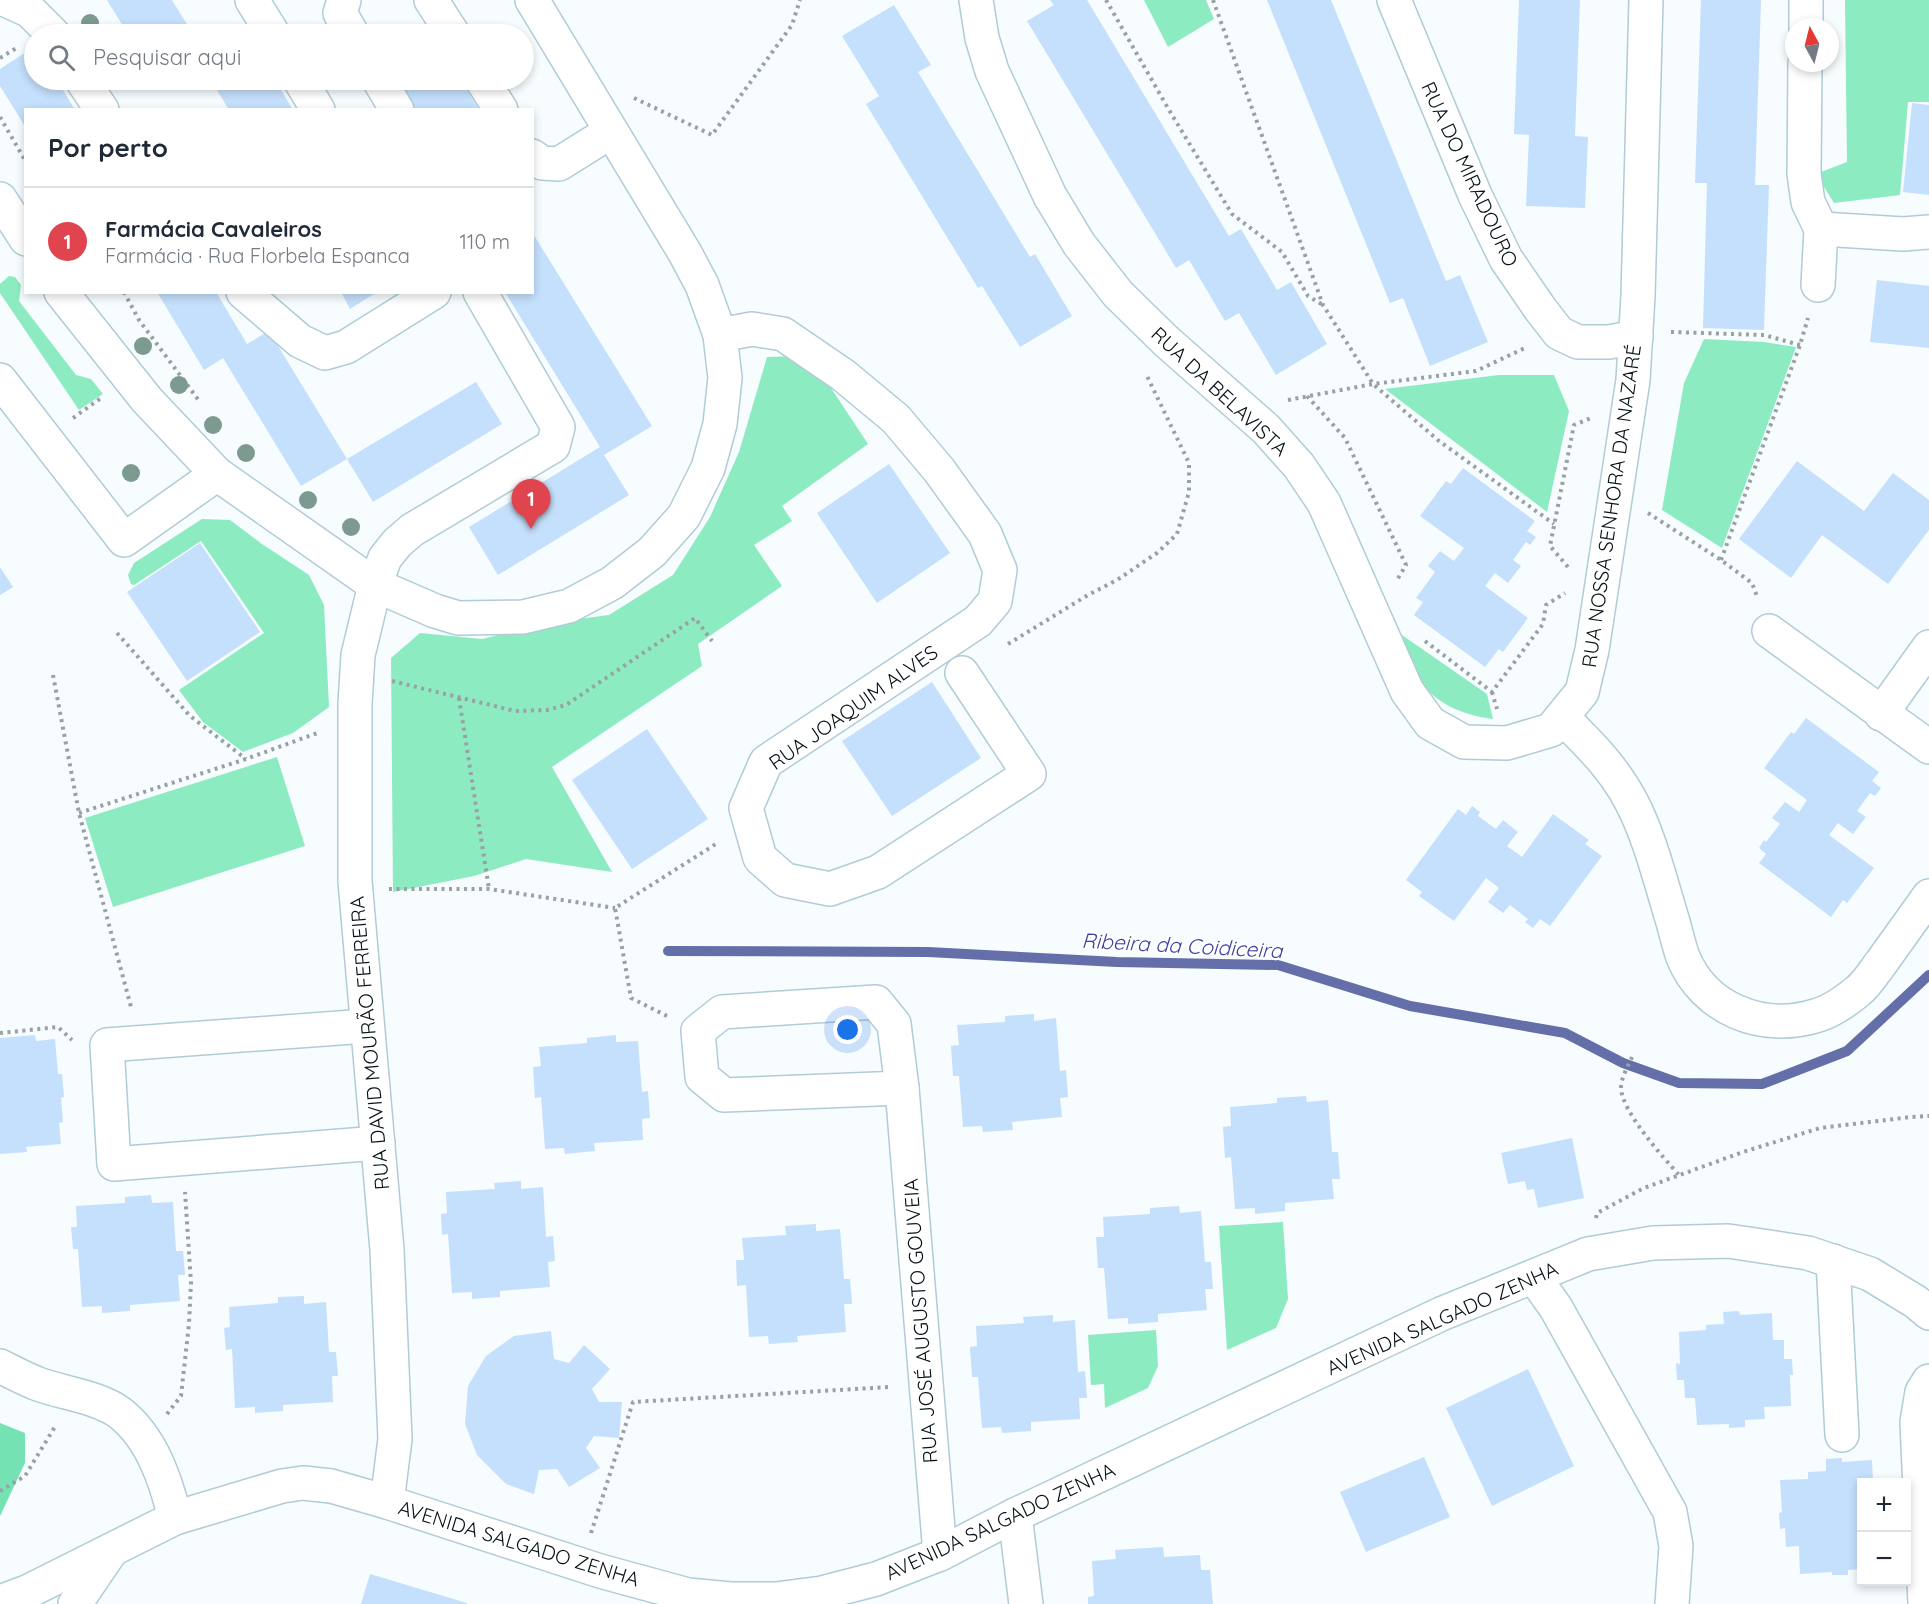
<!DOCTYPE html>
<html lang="pt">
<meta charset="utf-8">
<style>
:root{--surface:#fff;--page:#f6f6f7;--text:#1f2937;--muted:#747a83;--line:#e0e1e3;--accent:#111827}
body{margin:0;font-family:Quicksand,sans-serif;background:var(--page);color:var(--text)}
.controls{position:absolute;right:18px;bottom:18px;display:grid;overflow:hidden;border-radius:0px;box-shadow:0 3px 9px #0003}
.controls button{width:54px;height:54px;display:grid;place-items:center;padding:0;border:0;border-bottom:2px solid var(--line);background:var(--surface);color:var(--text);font:30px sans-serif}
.compass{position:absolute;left:1785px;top:18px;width:54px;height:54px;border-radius:50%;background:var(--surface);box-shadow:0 3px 9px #0003;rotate:353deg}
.you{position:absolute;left:848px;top:1030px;width:21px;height:21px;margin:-15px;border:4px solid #fff;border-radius:50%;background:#1a73e8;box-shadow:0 0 0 9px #1a73e833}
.badge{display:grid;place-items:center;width:39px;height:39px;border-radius:50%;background:var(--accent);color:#fff;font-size:20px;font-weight:700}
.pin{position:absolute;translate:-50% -50px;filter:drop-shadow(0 2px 3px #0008)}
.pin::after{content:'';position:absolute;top:32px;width:21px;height:18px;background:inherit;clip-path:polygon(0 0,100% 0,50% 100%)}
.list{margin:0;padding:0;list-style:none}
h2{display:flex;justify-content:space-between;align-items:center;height:78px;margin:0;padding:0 24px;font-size:26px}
h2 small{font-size:20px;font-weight:400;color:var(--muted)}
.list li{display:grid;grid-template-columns:39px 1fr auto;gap:18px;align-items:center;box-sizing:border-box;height:108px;padding:0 24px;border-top:2px solid var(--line)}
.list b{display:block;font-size:22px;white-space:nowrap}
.list p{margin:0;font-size:20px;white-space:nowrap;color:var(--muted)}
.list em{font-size:20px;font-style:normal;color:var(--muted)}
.icon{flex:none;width:33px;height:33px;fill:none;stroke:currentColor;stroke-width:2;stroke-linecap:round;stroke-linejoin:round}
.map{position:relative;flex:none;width:1929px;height:1604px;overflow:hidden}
.search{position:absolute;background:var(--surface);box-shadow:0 3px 9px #0003;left:24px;top:24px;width:510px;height:66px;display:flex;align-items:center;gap:15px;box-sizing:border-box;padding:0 21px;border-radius:33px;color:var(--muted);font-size:22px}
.panel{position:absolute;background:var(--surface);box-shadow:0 3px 9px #0003;left:24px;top:108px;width:510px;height:186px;border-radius:0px}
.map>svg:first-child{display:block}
.green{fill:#8cebc1}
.forest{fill:#75e2b3}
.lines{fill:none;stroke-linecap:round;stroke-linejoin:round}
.stream{stroke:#646ea9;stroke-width:10}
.building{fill:#c5e0fc}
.minor-casing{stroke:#b0ccd6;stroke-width:36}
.major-casing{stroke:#b0ccd6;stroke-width:36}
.path{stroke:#9aa1a4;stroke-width:4;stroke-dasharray:3 4.5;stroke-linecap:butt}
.minor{stroke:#fff;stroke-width:33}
.major{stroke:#fff;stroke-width:33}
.tree{fill:#7d9a90}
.labels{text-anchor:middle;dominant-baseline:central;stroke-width:4.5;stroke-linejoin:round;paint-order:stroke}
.street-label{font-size:20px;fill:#091317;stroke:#fff}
.water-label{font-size:21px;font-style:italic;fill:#3f41a1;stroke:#fff}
</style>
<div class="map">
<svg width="1929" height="1604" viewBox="0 0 1929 1604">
<rect width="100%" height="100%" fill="#f7fcfe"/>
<g class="green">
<path d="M1144 0H1206L1214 19 1168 47Z"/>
<path d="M1845 0H1929V102H1908L1900 195 1834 203 1824 187 1821 172 1847 162Z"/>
<path d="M9 276 15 277 21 285 19 301 76 375 91 379 103 394 79 410 0 293V284Z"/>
<path d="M1704 339 1764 342 1796 347 1722 548 1662 510 1684 383Z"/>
<path d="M797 356 829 385 868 444 782 506 792 521 754 545 782 586 698 644 702 666 552 767 612 872 526 859 474 876 393 892 391 658 420 633 482 639 548 623 609 615 673 575 710 517 739 452 767 357Z"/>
<path d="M1499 375H1554L1569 411 1547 512 1385 389Z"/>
<path d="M202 519 230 520 262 544 309 575 324 605 329 707 293 733 243 752 203 722 179 690 264 633 201 541 134 585 131 584 128 575 134 563Z"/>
<path d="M1399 633 1487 694 1493 719C1463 715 1434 704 1418 677 1410 664 1405 647 1399 633Z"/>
<path d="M277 757 305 846 113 907 85 818Z"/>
<path d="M1283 1222 1288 1299 1276 1328 1227 1350 1219 1226Z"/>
<path d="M1156 1330 1158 1366 1148 1388 1105 1408 1104 1384 1091 1385 1088 1335Z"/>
</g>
<path class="forest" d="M0 1423 25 1433V1463L0 1516Z"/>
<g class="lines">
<path class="stream" d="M668 951 928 952 1117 962 1278 965 1410 1006 1565 1033 1623 1063 1679 1083 1762 1084 1847 1051 1929 975"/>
</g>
<g class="building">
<path d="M107 0H172L193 34H128Z"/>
<path d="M1050 0H1087L1229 236 1241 229 1277 290 1291 282 1327 344 1276 375 1239 313 1225 321 1189 260 1176 268 1027 21 1054 5Z"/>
<path d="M1267 0H1331L1446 281 1460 275 1488 342 1430 366 1403 298 1390 303Z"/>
<path d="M1519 0H1580L1575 136 1588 137 1585 208 1526 206 1529 135 1514 134Z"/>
<path d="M1701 0H1761L1755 185H1769L1764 330 1703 328 1707 183H1695Z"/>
<path d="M894 5 931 65 918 72 1030 257 1035 254 1072 316 1020 347 982 286 978 288 866 104 879 96 842 36Z"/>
<path d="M243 26 248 34H230Z"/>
<path d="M34 47V80H57L75 110H26V128L0 86V69Z"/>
<path d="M211 80H275L293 110H229Z"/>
<path d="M397 80H461L479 110H415Z"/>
<path d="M1912 103 1929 105V195L1903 192Z"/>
<path d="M532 232 652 426 604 455 629 495 498 575 469 527 600 447 505 292H532Z"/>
<path d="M1877 280 1929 286V348L1870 342Z"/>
<path d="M157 292H216L247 344 269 331 347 459 301 486 223 358 204 370Z"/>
<path d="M341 292H377L350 309Z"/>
<path d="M476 382 502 424 373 502 347 459Z"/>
<path d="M1797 461 1864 511 1893 473 1929 500V530L1888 584 1822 535 1791 578 1739 539Z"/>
<path d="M889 464 950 553 877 603 817 513Z"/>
<path d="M1463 468 1535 521 1527 531 1536 537 1530 545 1526 542 1513 560 1521 566 1508 583 1495 573 1485 586 1528 618 1503 652 1499 649 1485 667 1414 615 1423 602 1416 598 1435 572 1428 566 1440 551 1454 561 1464 548 1420 516 1446 481 1451 484Z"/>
<path d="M200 543 260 632 187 681 127 592Z"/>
<path d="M0 567 13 587 0 595Z"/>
<path d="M932 682 981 758 892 816 842 741Z"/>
<path d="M1806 718 1879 772 1872 781 1881 788 1875 796 1870 793 1857 811 1866 817 1853 834 1838 823 1829 835 1874 868 1847 903 1843 900 1831 917 1759 863 1766 854 1759 848 1764 840 1766 842 1780 824 1772 818 1785 802 1799 812 1807 800 1764 768 1791 732 1794 734Z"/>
<path d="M647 729 708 819 632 869 572 780Z"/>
<path d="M1472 806 1480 812 1478 816 1496 829 1503 820 1518 832 1507 846 1522 857 1553 814 1589 840 1585 844 1602 856 1550 926 1540 919 1533 928 1525 922 1528 919 1510 905 1503 913 1488 902 1499 888 1486 878 1454 921 1419 896 1422 892 1406 880 1458 809 1466 815Z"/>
<path d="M1034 1014V1021L1056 1018 1060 1071 1066 1070 1068 1097 1060 1098 1062 1117 1012 1122 1013 1130 983 1132 982 1126 963 1127 959 1076H953L951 1046 959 1045 957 1025 1005 1022V1016Z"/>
<path d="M35 1035 36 1041 55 1039 58 1074H62L64 1097 61 1098 63 1122 59 1123 61 1144 26 1147 27 1152 0 1154V1038Z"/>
<path d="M616 1035V1042L638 1041 642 1092 648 1091 650 1118 642 1119 643 1140 594 1143 595 1151 565 1154 564 1148 545 1149 541 1097 535 1098 533 1067 541 1066 539 1047 587 1043V1038Z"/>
<path d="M1306 1096 1307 1102 1328 1100 1332 1152H1338L1340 1179H1332L1334 1199 1285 1203V1211L1255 1214V1208L1235 1209 1231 1157 1225 1158 1223 1127 1231 1126 1230 1107 1277 1103V1098Z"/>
<path d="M1572 1138 1584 1198 1538 1208 1534 1189 1527 1190 1525 1181 1508 1184 1501 1153Z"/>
<path d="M521 1181V1189L543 1187 546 1237 553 1236 555 1261 548 1262 550 1287 500 1291V1297L472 1299V1292L452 1293 448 1234 442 1235 441 1214 447 1213 446 1192 495 1189 494 1183Z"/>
<path d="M151 1195 152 1203 173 1202 176 1251H183L185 1275H178L180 1301 130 1305V1311L102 1313V1306L82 1307 78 1249H73L71 1227H77L76 1206 125 1203V1197Z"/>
<path d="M1179 1206 1180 1213 1201 1211 1205 1262H1211L1213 1289H1205L1207 1310 1158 1314V1322L1128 1324V1318L1108 1319 1104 1268H1098L1096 1237H1104L1103 1217 1150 1214V1208Z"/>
<path d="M816 1224V1231L840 1229 844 1279H850L852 1304H844L846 1332 797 1336 798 1342 769 1344 768 1336 749 1337 746 1285 737 1286 736 1260H744L742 1238 786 1235 785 1226Z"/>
<path d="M304 1296V1304L326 1302 329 1352H336L338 1376H332L333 1402 283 1405V1411L255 1413V1407L235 1408 232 1349 226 1350 224 1328 230 1327 229 1307 278 1303V1297Z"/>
<path d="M1739 1311 1740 1315 1772 1313 1773 1340H1784V1359H1792L1793 1375H1790L1791 1406 1764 1407 1765 1419 1745 1420V1427L1729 1428V1424L1697 1425 1695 1398H1685L1684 1380H1677L1676 1363 1680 1364 1679 1332 1706 1330V1325L1724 1324 1723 1312Z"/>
<path d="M1053 1315V1322L1075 1320 1078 1372 1085 1371 1087 1398H1079L1080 1419 1031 1422V1431L1002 1433 1001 1427 982 1428 978 1377H972L970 1347 977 1346 976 1326 1024 1323 1023 1317Z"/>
<path d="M551 1331 554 1359 569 1363 584 1345 610 1369 592 1389 599 1402H622L619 1438 594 1436 586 1448 600 1468 569 1487 557 1469 539 1470 534 1494 506 1484 477 1455 465 1424 468 1386 486 1356 514 1336Z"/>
<path d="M1528 1369 1574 1466 1492 1506 1446 1408Z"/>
<path d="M1424 1457 1450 1517 1366 1552 1340 1492Z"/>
<path d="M1842 1458V1462L1872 1460 1873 1482H1862V1569L1848 1570V1575H1832V1572L1800 1574 1799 1546 1786 1547 1785 1528 1780 1529 1779 1513 1782 1512 1780 1480 1808 1479V1472L1826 1471V1459Z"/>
<path d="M1163 1547 1164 1557 1200 1555 1201 1570H1210L1213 1604H1088V1597L1094 1596 1092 1561 1116 1559 1115 1550Z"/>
<path d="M370 1574 467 1603V1604H361Z"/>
</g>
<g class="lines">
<g class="minor-casing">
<g id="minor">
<path d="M6 0 30 11 53 34"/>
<path d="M252 0 273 34"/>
<path d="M344 0 340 13 352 34"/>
<path d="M431 0 453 34"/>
<path d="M976 0 982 38 992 71 1050 196 1079 244 1118 294 1166 341 1266 429 1299 466 1324 503 1407 691 1430 723 1464 742 1507 743 1551 730 1582 692 1592 650 1633 380 1638 296 1646 0"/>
<path d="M1394 0 1475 195 1506 259 1541 310 1559 333 1578 342H1609L1636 337"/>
<path d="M1806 27V0"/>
<path d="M1805 63 1804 174 1808 202 1821 229 1818 285"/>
<path d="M82 80 102 110"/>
<path d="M300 80 318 110"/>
<path d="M379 80 397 110"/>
<path d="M482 80 501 110"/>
<path d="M532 156 542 163 559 164 610 132"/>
<path d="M0 199 26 239"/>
<path d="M1821 229 1903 234 1929 232"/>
<path d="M61 292 147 400 217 474 375 585 435 611 458 618 523 617 569 606 612 583 652 552 684 516 708 468 720 424 725 378 720 335 702 285 685 253 532 0"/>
<path d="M243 292 300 341 325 353 346 347 434 292"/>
<path d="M720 335 752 329 783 334 843 375 896 419 939 470 985 534 1000 570 995 601 978 621 766 762 746 808 760 858 785 880 830 889 878 872 1029 774 962 673"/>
<path d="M0 380 124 540 217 474"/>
<path d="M1769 631 1929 747"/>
<path d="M1881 714 1929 647"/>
<path d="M1562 717C1589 744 1613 767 1631 801 1650 837 1661 883 1673 922 1676 933 1679 946 1683 957 1704 1009 1762 1032 1815 1016 1831 1012 1846 1001 1858 991 1867 984 1874 972 1881 963 1897 941 1913 918 1929 896"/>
<path d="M876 1002 894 1024 902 1088 724 1095 702 1077 698 1031 722 1012Z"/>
<path d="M366 1026 107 1045 114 1164 378 1143"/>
<path d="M902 1088 940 1554"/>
<path d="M1833 1261 1842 1435"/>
<path d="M1534 1277 1556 1308 1670 1512 1676 1546 1672 1604"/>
<path d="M0 1366C12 1372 25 1379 38 1384 62 1393 99 1397 120 1413 152 1438 166 1481 175 1518"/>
<path d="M387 1502 395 1439 387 1250 355 881V704L358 655 375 585 385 558 397 543 412 530 553 446 558 427 480 292"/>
<path d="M1015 1515 1026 1604"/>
<path d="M1925 1604 1917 1422 1922 1392 1929 1381"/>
</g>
</g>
<g class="major-casing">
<g id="major">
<path d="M0 1602 27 1592 175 1518 282 1486 303 1483 331 1486 387 1502 600 1571 688 1595 730 1599H776L822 1593 876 1579 940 1554 1015 1515 1441 1314 1588 1254 1653 1243 1728 1241 1808 1253 1870 1274 1916 1302 1929 1313"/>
<path d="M75 1604 111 1551"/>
</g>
</g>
<g class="path">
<path d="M1106 0 1169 110 1232 214 1282 252 1308 296 1323 305"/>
<path d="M1213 0 1323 305 1373 384 1439 441 1554 524"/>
<path d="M0 58 18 47"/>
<path d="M634 98 712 135 792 25 800 0"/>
<path d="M0 117 26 162"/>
<path d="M124 292 139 320 200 402"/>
<path d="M1671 332 1764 335 1800 345"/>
<path d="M1307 396 1345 438 1406 565 1397 580"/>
<path d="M1288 400 1373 384 1476 371 1525 348"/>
<path d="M73 418 101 398"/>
<path d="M1648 513 1721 560 1752 583 1758 599"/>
<path d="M1721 560 1800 345 1808 318"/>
<path d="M1568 567 1550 546 1574 425 1591 418"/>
<path d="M117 633 190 716 246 759"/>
<path d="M1425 641 1492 692 1543 624 1546 605 1565 593"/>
<path d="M1008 644 1088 595 1117 580 1157 553 1177 534 1189 492V463L1146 374"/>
<path d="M53 675 79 813 131 1007"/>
<path d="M392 681 515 711 547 710 566 705 695 618 712 641"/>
<path d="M1492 692 1497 709"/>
<path d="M459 698 489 889"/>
<path d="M79 813 246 759 320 732"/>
<path d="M389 889H489L615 908"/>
<path d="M667 1016 631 998 615 908 719 842"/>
<path d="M0 1033 58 1027 72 1040"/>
<path d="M1632 1057C1628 1066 1621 1078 1621 1088 1622 1112 1663 1157 1679 1175"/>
<path d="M1596 1218 1597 1213 1644 1188 1743 1152 1820 1128 1911 1117 1929 1116"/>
<path d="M167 1414 181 1396 189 1324 191 1283 185 1192"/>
<path d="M0 1491 25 1476 56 1425"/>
<path d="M591 1533 633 1402 890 1387"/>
</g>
<use href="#minor" class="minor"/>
<use href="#major" class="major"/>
</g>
<g class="tree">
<circle cx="90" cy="23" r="9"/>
<circle cx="143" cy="346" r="9"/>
<circle cx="179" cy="385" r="9"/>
<circle cx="213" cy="425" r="9"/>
<circle cx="246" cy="453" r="9"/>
<circle cx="131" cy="473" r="9"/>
<circle cx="308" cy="500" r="9"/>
<circle cx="351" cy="527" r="9"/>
</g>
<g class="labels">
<g class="street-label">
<text transform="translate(1470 174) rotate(65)">RUA DO MIRADOURO</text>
<text transform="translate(1220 391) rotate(43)">RUA DA BELAVISTA</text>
<text transform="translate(1611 506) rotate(-82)">RUA NOSSA SENHORA DA NAZARÉ</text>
<text transform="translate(853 707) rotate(-35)">RUA JOAQUIM ALVES</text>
<text transform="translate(369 1043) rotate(-95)">RUA DAVID MOURÃO FERREIRA</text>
<text transform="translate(1442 1318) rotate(-24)">AVENIDA SALGADO ZENHA</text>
<text transform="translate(920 1321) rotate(-94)">RUA JOSÉ AUGUSTO GOUVEIA</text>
<text transform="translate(1000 1521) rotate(-25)">AVENIDA SALGADO ZENHA</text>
<text transform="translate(519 1543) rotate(17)">AVENIDA SALGADO ZENHA</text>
</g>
<g class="water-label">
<text transform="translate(1182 945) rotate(3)">Ribeira da Coidiceira</text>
</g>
</g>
</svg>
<div class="controls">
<button>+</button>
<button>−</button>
</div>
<svg class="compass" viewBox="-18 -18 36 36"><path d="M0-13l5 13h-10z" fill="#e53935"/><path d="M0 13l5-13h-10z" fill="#747a83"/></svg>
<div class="you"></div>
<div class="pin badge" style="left:531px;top:529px;background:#e0444e">1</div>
<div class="search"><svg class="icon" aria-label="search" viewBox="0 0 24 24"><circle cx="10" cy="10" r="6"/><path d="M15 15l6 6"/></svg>Pesquisar aqui</div>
<section class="panel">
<h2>Por perto<small></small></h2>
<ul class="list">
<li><span class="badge" style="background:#e0444e">1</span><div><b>Farmácia Cavaleiros</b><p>Farmácia · Rua Florbela Espanca</p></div><em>110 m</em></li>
</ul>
</section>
</div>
